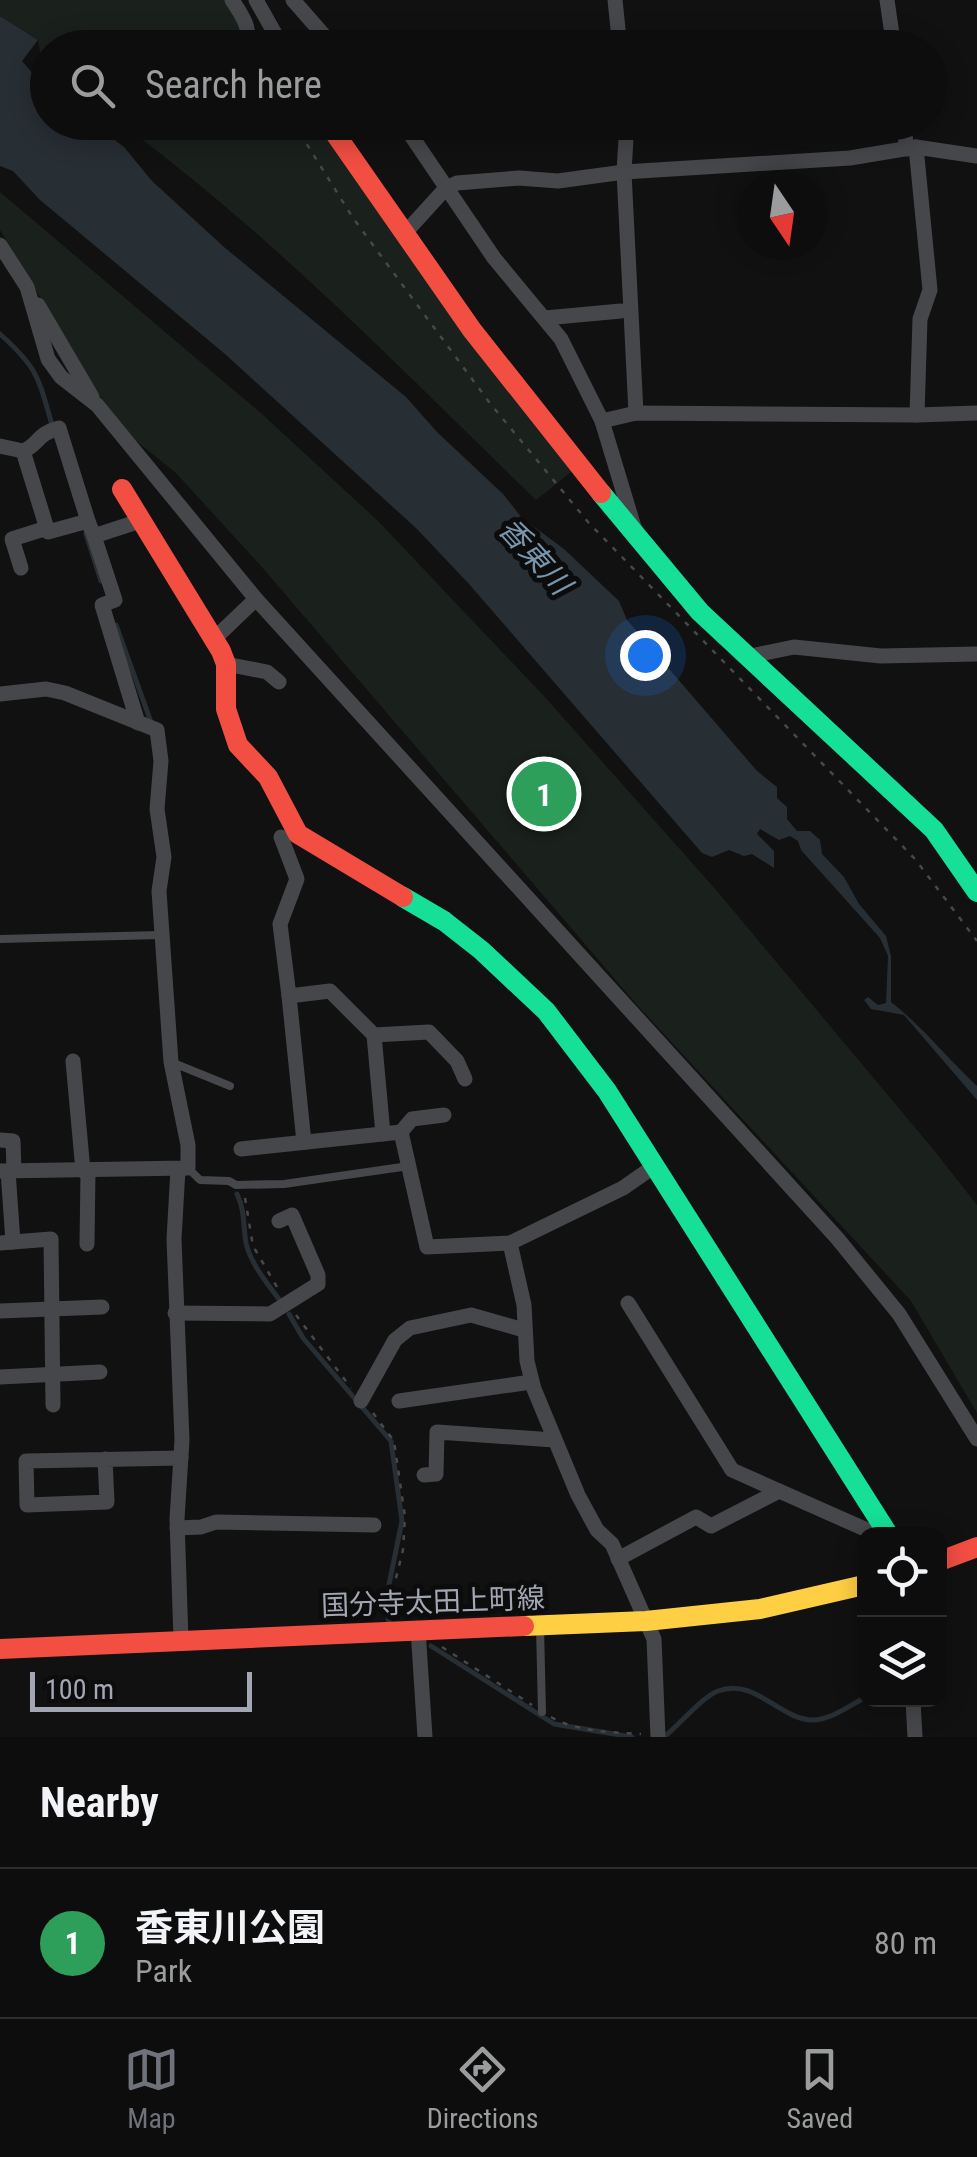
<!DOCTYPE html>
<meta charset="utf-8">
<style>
:root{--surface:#0d0d0d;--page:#161616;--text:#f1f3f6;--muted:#9a9c9d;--line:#2d2d2e;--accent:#6f727a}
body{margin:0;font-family:"Roboto Condensed","Noto Sans JP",sans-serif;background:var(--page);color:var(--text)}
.controls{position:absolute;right:30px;bottom:30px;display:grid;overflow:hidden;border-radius:20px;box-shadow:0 5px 25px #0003}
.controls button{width:90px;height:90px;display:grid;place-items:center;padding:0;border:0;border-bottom:2px solid var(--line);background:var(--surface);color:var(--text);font:50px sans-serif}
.compass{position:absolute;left:737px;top:170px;width:90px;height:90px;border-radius:50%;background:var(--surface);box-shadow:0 5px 25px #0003;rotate:167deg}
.scale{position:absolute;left:30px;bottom:25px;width:222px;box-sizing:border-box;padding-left:10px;border:5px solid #a2a7b3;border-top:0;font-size:28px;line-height:35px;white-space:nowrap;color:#a2a7b3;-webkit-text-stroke:8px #0c0c0d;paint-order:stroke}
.you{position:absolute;left:645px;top:655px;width:35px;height:35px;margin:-25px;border:8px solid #fff;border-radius:50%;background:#1a73e8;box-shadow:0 0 0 15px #1a73e833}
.badge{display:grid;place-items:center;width:65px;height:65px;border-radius:50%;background:var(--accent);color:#fff;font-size:32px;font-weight:700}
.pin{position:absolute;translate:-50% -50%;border:5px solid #fff;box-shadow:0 2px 10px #0006}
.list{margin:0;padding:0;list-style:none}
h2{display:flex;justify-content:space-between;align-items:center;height:130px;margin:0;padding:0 40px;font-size:42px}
h2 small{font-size:32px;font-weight:400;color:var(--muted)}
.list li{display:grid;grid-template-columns:65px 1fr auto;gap:30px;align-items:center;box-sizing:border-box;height:150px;padding:0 40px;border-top:2px solid var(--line)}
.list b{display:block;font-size:38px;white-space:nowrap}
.list p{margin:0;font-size:32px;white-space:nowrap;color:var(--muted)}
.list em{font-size:32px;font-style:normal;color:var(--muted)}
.icon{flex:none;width:55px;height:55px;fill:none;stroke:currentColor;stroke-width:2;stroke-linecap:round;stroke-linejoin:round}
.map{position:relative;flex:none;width:977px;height:1737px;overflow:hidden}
.search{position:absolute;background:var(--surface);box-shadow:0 5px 25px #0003;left:30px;right:30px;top:30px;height:110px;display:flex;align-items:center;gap:25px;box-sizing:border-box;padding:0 35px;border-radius:55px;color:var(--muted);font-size:38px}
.sheet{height:280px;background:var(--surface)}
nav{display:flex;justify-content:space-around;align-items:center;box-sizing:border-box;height:140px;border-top:2px solid var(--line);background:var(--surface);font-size:28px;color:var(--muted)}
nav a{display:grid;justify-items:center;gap:5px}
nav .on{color:var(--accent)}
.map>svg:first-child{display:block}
.green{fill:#1a201b}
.water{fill:#272e34}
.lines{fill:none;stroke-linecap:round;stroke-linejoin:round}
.stream{stroke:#272e34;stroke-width:5}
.path{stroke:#47484c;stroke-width:2.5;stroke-dasharray:5 8;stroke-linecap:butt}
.lane{stroke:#46474a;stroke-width:8}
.street{stroke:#46474a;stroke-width:15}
.fast{stroke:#16e098;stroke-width:20}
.slow{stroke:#ffcf43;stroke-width:20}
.jam{stroke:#f24e42;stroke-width:20}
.labels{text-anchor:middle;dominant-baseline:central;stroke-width:10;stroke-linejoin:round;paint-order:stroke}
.street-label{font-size:28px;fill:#a2a7b3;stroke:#0c0c0d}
.water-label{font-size:30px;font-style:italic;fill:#7896ae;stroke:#0c0c0d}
</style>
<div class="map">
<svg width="977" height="1737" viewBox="0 0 977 1737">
<rect width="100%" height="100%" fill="#111"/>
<g class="green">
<path d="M0 0H226L247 35 265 31 274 47 48 48 47 69 42 65 38 40 0 16Z"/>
<path d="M120 123H315L465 334 575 469 536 500C402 370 271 234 120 123Z"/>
<path d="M0 192 262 414 378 521 544 696 717 891 933 1149 977 1205V1413L911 1301 638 1006 261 566 176 473 130 436 98 394 0 230Z"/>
</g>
<path class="water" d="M0 16 38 40 22 61 47 90 48 122 92 123 124 147 152 181 224 247 406 397 437 432 503 494 522 518 564 549 619 601 627 620 757 771 777 787V798L787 807V819L797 831H810L820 840 822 854 844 877 859 904 886 936 891 956V1002C922 1026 948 1059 977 1086V1100L904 1015 871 1009 864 1000 868 997 878 1005 886 1003 888 956 880 938 801 850 798 841 790 836 779 840 760 829 757 834 774 851V868L752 854 744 856 729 850 712 857 702 853 469 584 417 529 225 354 40 200 13 171 0 166Z"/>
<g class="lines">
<g class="stream">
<path d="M0 334C40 370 38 378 53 428"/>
<path d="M86 534 101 581"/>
<path d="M116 625 151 722"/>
<path d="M237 1194C245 1210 243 1226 246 1243 251 1265 268 1284 281 1302"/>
<path d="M289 1314 303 1338 391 1441 402 1521 385 1604 389 1622"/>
<path d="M431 1646 554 1724 632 1737"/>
<path d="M664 1737C679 1725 702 1697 718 1691 755 1677 781 1721 814 1720 832 1719 849 1706 864 1698"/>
</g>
<g class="path">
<path d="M293 122 353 218 489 402 588 522 915 859 977 941"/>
<path d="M245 1198 253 1246 280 1292"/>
<path d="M296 1315 351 1388"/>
<path d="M373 1413 394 1441 405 1517 403 1550 391 1598 394 1614"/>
<path d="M442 1647 532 1705"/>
<path d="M551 1717C577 1732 611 1732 641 1734"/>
</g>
<g class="lane">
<path d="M0 939 160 935"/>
<path d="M171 1062 230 1086"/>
<path d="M188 1168 200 1180 229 1181 236 1185 284 1184 409 1166"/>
<path d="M540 1627 542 1712"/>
</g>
<g class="street">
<path d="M232 0C242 16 255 31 242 48"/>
<path d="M256 0 283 48"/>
<path d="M293 0 335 48"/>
<path d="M615 0 620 48"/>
<path d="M887 0 894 48"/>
<path d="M402 122 494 258 561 339 602 421 634 527"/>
<path d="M627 122 624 172 636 413"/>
<path d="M903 122 907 149"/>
<path d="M916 147 930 290 920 319 917 415"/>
<path d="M405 233 446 188 457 183 519 178 558 181 624 172 850 158 916 147 977 156"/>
<path d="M0 245 27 287 48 359 61 377 97 405 256 599 214 639"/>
<path d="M38 305 92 397"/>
<path d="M545 318 621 311"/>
<path d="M602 421 636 413 917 415 977 413"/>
<path d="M0 446 23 451 48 532 88 521 94 536 143 520"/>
<path d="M23 451C39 445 36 434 59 428L88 521"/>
<path d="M94 536 115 600 102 605 138 723"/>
<path d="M21 568 12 539 47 528"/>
<path d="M256 599 837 1238 899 1314 977 1439"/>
<path d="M751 656 794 647 881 656 977 654"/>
<path d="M226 664 267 672 279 682"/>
<path d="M0 694 46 689 65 693 157 730 161 761 157 809 164 857 159 891 171 1062 188 1145V1168L0 1171"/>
<path d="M281 837 297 879 280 924 289 996"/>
<path d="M374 1035 429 1032 457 1061 465 1079"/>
<path d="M73 1061 83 1171"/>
<path d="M401 1132 412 1119 444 1115"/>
<path d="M0 1140 13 1141 14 1171"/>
<path d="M304 1142 289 996 330 991 374 1035 383 1134"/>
<path d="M241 1149 401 1132 427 1247 510 1243 623 1188 656 1165"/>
<path d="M178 1169 174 1239 182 1440 177 1519 181 1640"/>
<path d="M8 1171 13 1242"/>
<path d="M0 1243 51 1239 53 1405"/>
<path d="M510 1243 524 1305 527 1361 534 1389 578 1495 597 1530 612 1544 654 1639 658 1737"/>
<path d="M87 1244 88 1171"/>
<path d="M628 1303 732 1470 876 1534"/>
<path d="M0 1311 102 1307"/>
<path d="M175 1313 270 1314 318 1284V1275L292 1215 279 1221"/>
<path d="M0 1377 100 1372"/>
<path d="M361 1401 395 1340 410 1328 471 1315 524 1330"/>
<path d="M399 1401 531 1382"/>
<path d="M105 1459 107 1502 27 1505 26 1461 181 1458"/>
<path d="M424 1475 436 1474 437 1432 554 1440"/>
<path d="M177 1528 201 1527 216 1522 374 1525"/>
<path d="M618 1559 696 1517 711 1526 779 1491"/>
<path d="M418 1629 425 1737"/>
<path d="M913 1700 915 1737"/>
</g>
<g class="fast">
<path d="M601 493 700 612 934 830 977 892"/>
<path d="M403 897 444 921 481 950 546 1011 607 1091 888 1534"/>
</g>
<path class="slow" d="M524 1626 646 1621 760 1609 864 1585"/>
<g class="jam">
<path d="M327 122 472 330 601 493"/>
<path d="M122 489 221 651 226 664V709L238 745 268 777 298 834 403 897"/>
<path d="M940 1561 977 1547"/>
<path d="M0 1649 524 1626"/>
</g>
</g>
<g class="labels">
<g class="street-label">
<text transform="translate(433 1602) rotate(-2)">国分寺太田上町線</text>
</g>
<g class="water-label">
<text transform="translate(535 556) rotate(48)">香東川</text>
</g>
</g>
</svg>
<div class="controls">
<button><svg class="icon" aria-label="locate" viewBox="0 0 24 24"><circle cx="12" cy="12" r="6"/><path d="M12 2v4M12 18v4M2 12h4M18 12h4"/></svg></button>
<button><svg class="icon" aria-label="layers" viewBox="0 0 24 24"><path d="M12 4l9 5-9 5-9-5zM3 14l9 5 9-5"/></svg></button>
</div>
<svg class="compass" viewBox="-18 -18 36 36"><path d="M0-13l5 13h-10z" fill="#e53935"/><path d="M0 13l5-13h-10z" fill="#9a9c9d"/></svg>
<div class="scale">100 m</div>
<div class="you"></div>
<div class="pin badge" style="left:544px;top:794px;background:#2e9e5b">1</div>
<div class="search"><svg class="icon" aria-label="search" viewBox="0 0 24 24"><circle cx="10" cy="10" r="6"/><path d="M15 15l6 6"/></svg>Search here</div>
</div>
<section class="sheet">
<h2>Nearby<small></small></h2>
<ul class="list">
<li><span class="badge" style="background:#2e9e5b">1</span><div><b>香東川公園</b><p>Park</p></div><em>80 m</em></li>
</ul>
</section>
<nav>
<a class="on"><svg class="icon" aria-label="map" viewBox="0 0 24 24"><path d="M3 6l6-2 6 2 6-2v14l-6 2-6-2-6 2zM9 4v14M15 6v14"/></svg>Map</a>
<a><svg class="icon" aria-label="directions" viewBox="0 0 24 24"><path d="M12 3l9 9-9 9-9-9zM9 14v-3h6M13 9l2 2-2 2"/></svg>Directions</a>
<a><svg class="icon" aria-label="saved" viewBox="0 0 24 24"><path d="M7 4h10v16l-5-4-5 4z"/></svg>Saved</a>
</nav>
